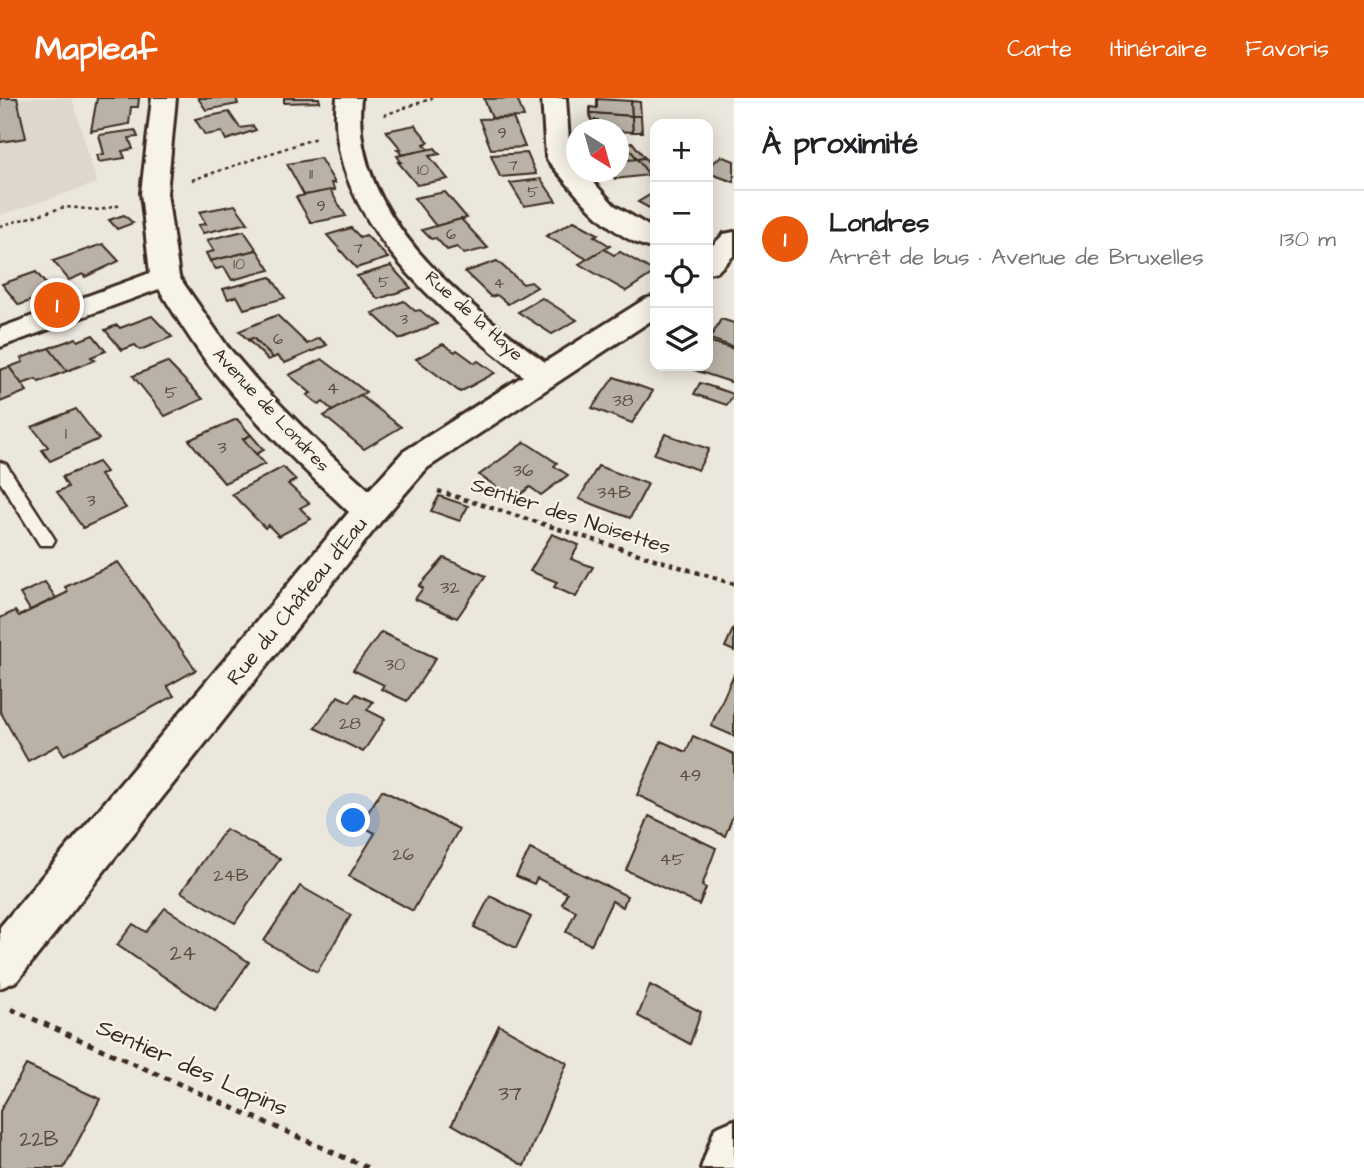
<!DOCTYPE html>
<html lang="fr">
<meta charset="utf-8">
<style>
:root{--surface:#fff;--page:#f6f6f6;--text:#202124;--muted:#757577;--line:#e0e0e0;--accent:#ea580c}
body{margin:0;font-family:"Architects Daughter",sans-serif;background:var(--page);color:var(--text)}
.controls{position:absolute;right:21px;top:21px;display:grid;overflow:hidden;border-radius:14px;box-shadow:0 4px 18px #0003}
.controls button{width:63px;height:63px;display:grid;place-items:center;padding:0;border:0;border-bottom:2px solid var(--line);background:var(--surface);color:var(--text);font:35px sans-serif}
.compass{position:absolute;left:566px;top:21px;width:63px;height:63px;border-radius:50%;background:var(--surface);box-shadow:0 4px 18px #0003;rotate:143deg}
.you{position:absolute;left:354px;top:723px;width:24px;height:24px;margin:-18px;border:5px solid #fff;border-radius:50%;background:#1a73e8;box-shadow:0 0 0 10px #1a73e833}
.badge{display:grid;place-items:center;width:46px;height:46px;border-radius:50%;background:var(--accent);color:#fff;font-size:23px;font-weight:700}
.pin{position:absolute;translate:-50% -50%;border:4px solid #fff;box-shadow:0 2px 7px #0006}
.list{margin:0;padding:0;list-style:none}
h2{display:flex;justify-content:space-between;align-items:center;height:91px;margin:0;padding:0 28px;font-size:30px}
h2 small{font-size:23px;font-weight:400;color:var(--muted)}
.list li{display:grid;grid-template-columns:46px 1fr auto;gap:21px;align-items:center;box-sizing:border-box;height:98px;padding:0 28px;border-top:2px solid var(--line)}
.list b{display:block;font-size:26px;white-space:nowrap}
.list p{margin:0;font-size:23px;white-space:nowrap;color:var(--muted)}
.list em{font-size:23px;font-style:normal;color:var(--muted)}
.icon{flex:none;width:38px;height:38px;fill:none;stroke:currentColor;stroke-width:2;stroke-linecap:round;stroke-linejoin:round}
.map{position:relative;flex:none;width:734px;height:1070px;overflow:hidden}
header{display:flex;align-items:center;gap:42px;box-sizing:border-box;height:98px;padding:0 35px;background:var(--accent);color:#fff}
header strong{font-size:33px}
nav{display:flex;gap:38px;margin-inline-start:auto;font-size:24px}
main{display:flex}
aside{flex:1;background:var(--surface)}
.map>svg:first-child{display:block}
.built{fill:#ddd7cc}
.building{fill:#bab2a7;stroke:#3b2a1e;stroke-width:2}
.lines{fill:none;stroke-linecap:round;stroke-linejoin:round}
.lane-casing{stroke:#3b2a1e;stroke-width:5}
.street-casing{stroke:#3b2a1e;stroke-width:6}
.path-far2{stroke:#3b2a1e;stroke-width:2.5;stroke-dasharray:3.5 3.5;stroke-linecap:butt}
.path-far1{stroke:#3b2a1e;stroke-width:4.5;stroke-dasharray:4.5 4.5;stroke-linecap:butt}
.path{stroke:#3b2a1e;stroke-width:5;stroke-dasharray:6 6;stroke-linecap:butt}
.lane{fill:#f7f3e8;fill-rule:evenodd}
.street{fill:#f7f3e8;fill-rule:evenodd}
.labels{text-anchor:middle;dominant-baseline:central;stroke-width:5;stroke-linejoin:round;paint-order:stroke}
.far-number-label{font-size:16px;fill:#5b4c40}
.far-street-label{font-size:18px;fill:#3b2a1e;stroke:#f7f3e8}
.number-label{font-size:18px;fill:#5b4c40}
.street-label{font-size:21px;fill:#3b2a1e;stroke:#f7f3e8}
.near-number-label{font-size:21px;fill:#5b4c40}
.near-street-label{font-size:24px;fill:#3b2a1e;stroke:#f7f3e8}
</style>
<header>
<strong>Mapleaf</strong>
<nav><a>Carte</a><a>Itinéraire</a><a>Favoris</a></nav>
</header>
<main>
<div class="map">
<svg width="734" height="1070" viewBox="0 0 734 1070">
<rect width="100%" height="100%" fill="#ece7dc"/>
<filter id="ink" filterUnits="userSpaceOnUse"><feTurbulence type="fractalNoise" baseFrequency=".0143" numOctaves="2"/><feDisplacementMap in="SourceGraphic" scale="14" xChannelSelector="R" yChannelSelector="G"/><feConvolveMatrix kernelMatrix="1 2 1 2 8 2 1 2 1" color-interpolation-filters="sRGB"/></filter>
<g filter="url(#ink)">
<path class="built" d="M0 0H72L97 85 0 117Z"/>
<g class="building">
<path d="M0 0H17L26 40 0 44Z"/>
<path d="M97 0H139L138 9H131L129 26 91 33Z"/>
<path d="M198 0H236L238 6 206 12Z"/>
<path d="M284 0H319L320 4 284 5Z"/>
<path d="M517 0 524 19 492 20 484 1Z"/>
<path d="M597 1 631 3 632 18 590 15V9L597 10Z"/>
<path d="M631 3 640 4 641 18H632Z"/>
<path d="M229 14 240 30 253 28 256 32 226 42 222 34 205 37 195 21Z"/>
<path d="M590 15 632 18 633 34 598 32V22H591Z"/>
<path d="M632 18H641L642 34H633Z"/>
<path d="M513 20 525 49 491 51 479 21Z"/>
<path d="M415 27 429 44 424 46 429 52 402 57 397 51H401L386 33Z"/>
<path d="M135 32 138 39 129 40 133 51 122 53 125 60 99 64 97 57 104 56 99 37Z"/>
<path d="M632 44 645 60 637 61 625 45Z"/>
<path d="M625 45 637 61 618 63V46Z"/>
<path d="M435 50 440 56 429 58 448 81 417 87 398 64H401L397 58Z"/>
<path d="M527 55 536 76 500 79 491 57Z"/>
<path d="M721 58 734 63V84L708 75V70Z"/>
<path d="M320 60 335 85H331L335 92 304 97 287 66Z"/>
<path d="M645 60 655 73V76L649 77 637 61Z"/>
<path d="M637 61 649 77 615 81 609 74H618V63Z"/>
<path d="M541 81 556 103 524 108 510 85Z"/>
<path d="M330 92 346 118 311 125 296 99Z"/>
<path d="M445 94 467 120 436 128 414 100Z"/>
<path d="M655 94V113L638 104Z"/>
<path d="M235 107 248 125 203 135 198 127 206 126 199 114Z"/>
<path d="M124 117 133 125 117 131 109 122Z"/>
<path d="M461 121 488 150 464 156 457 149 447 152 436 140 431 141 422 132Z"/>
<path d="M574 123 598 136 594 138 610 148 587 161 546 138Z"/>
<path d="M351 130 360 139 366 137 388 160 356 170 327 137Z"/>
<path d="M244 133 257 152 210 163 206 155 214 153 207 142Z"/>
<path d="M103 146 119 163 85 179 83 176 69 182 53 163Z"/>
<path d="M604 151 614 157 620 154 655 174 626 193 579 166Z"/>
<path d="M257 152 270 172 232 182 224 169 216 171 210 163Z"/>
<path d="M497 163 523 186 531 184 537 189 508 206 497 197 491 199 465 174Z"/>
<path d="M391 168 411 190 378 201 357 178Z"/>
<path d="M36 174 53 195 19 207 2 186Z"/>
<path d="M271 179 285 200 244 211 237 198 228 201 223 191Z"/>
<path d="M542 200 577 222 552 236 518 214Z"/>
<path d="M404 203 415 213 420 212 437 226 400 241 372 215Z"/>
<path d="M277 217 307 246 319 240 327 247 285 265 277 258 273 260 253 240 248 242 239 233Z"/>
<path d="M152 218 172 239 140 252 135 247 122 252 105 232 117 227 120 230Z"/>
<path d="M721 221 734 225V249L710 241Z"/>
<path d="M93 237 106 253 91 259 95 262 67 273 49 250 76 240 78 243Z"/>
<path d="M253 240 273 260 268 262 248 242Z"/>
<path d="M708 243 734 251V285L691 271 693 268H708Z"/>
<path d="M443 246 455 254 457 252 475 265 478 263 495 275 460 294 416 261Z"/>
<path d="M49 250 67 273 39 284 36 281 22 286 9 269 23 264 21 260Z"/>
<path d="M322 261 366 294 333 313 323 304 319 307 307 297 311 295 289 277Z"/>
<path d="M167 264 203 301 165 318 133 278Z"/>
<path d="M9 269 27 293 0 304V272Z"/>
<path d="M614 279 653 293 632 325 592 310Z"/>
<path d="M700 285 734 296 727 307 694 296Z"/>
<path d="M360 297 401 329 364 351 324 318Z"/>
<path d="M76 311 99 341 50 363 42 352 48 349 32 329Z"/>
<path d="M237 321 251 337 243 341 265 366 224 385 189 342Z"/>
<path d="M665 336 709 351 698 372 654 356Z"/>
<path d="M251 337 264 352 256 356 243 341Z"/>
<path d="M525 344 557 365 554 368 568 377 541 397 530 389 515 401 479 377Z"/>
<path d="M98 364 106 374 100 377 126 410 83 430 57 394 68 389 62 379Z"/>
<path d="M598 368 648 386 630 420 579 401Z"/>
<path d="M283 369 296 382 288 386 309 405 300 410 311 421 279 438 268 427 265 430 232 396Z"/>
<path d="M439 398 468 408 460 423 431 413Z"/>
<path d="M552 436 579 447 571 461 593 469 576 499 554 489 557 484 530 473Z"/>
<path d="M444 460 486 478 457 520 415 501 423 490 419 488Z"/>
<path d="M118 464 196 572 167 588 174 598 64 657 58 647 28 663 0 613V520L15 513 19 518 56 500 68 494 65 489Z"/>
<path d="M45 484 56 500 30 512 20 496Z"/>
<path d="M734 529V553L725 549Z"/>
<path d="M381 534 436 560 407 603 381 591 384 587 353 572Z"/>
<path d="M734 576V638L711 628Z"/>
<path d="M356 596 373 604 367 612 385 621 363 654 315 630 338 598 350 604Z"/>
<path d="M693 638 734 656V715L725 738 637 697 661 643 686 654Z"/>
<path d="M382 692 459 731 413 813 349 778 375 735 360 727Z"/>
<path d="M649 718 716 750 702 788 706 790 699 807 626 772Z"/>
<path d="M226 731 280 761 235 825 181 794Z"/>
<path d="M530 751 627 798 623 809 612 803 591 847 566 834 576 813 562 806 567 795 537 780 534 786 516 778Z"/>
<path d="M300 788 351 817 317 874 264 843Z"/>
<path d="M490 798 531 819 516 850 474 829Z"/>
<path d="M165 810 249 864 215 913 117 847 133 826 146 834Z"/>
<path d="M650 887 701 914 690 946 638 918Z"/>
<path d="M499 927 567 965 524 1068 452 1026Z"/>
<path d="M26 967 100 1001 64 1070H0V1013Z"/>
</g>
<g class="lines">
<g class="lane-casing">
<path id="lane" d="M0 364 6 366 52 437 55 442 52 447H40L0 384Z"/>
</g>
<g class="street-casing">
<g id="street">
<path d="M152 0H176L167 95 179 179 227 248 257 283 329 356 369 392 403 354 523 278C441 214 323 116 337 0H361C349 116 462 203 545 264L645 201 655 198V220L427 370 382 422 17 883 0 890V829L349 414C299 367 248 318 206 263 189 240 174 215 159 191L0 249V230L150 175 141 95Z"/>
<path d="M542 0H566L570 58 576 65V74H584L614 107 655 132V151C610 141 578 98 549 64L546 59Z"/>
<path d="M734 134V157L718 173 708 175V152L724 136Z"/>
<path d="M734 1022V1070H701L715 1030Z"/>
</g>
</g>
<g class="path-far2">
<path d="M384 17 433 0"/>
<path d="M192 82 316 40"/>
<path d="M0 128 65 109 100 112 121 107"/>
</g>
<path class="path-far1" d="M438 393 734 486"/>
<path class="path" d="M11 911 368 1070"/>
<use href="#lane" class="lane"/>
<use href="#street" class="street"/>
</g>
</g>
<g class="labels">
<g class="far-number-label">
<text x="502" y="35">9</text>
<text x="513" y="67">7</text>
<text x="423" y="72">10</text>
<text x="311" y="76">11</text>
<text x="533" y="94">5</text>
<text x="321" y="108">9</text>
<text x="451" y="136">6</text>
<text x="358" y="150">7</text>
<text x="239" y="166">10</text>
<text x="384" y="184">5</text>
<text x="499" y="185">4</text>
<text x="404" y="221">3</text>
<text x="278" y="241">6</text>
</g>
<g class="far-street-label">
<text transform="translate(474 218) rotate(42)">Rue de la Haye</text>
<text transform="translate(271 312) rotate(47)">Avenue de Londres</text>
</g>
<g class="number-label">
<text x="333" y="290">4</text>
<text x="171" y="294">5</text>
<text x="623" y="302">38</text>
<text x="66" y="335">1</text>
<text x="222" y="349">3</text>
<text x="523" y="372">36</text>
<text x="614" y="394">34B</text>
<text x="91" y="402">3</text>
<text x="450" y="489">32</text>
<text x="395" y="566">30</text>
<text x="350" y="625">28</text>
<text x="690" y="677">49</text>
<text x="403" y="756">26</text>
<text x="672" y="761">45</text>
<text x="231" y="777">24B</text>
</g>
<g class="street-label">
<text transform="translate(571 418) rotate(18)">Sentier des Noisettes</text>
<text transform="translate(297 503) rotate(-51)">Rue du Château d'Eau</text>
</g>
<g class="near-number-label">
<text x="183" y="855">24</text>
<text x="510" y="995">37</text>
<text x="39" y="1041">22B</text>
</g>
<g class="near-street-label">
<text transform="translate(192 970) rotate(24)">Sentier des Lapins</text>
</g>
</g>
</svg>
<div class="controls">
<button>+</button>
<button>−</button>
<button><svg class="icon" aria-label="locate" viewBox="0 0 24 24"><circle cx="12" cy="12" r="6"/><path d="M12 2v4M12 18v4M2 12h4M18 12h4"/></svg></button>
<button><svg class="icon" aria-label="layers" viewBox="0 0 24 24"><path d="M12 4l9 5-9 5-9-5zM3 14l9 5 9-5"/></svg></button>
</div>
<svg class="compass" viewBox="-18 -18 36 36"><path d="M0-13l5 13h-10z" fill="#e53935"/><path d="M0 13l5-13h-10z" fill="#757577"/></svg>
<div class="you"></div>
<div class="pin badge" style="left:57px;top:207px">1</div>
</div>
<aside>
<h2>À proximité<small></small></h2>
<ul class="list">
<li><span class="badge">1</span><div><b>Londres</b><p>Arrêt de bus · Avenue de Bruxelles</p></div><em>130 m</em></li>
</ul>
</aside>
</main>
